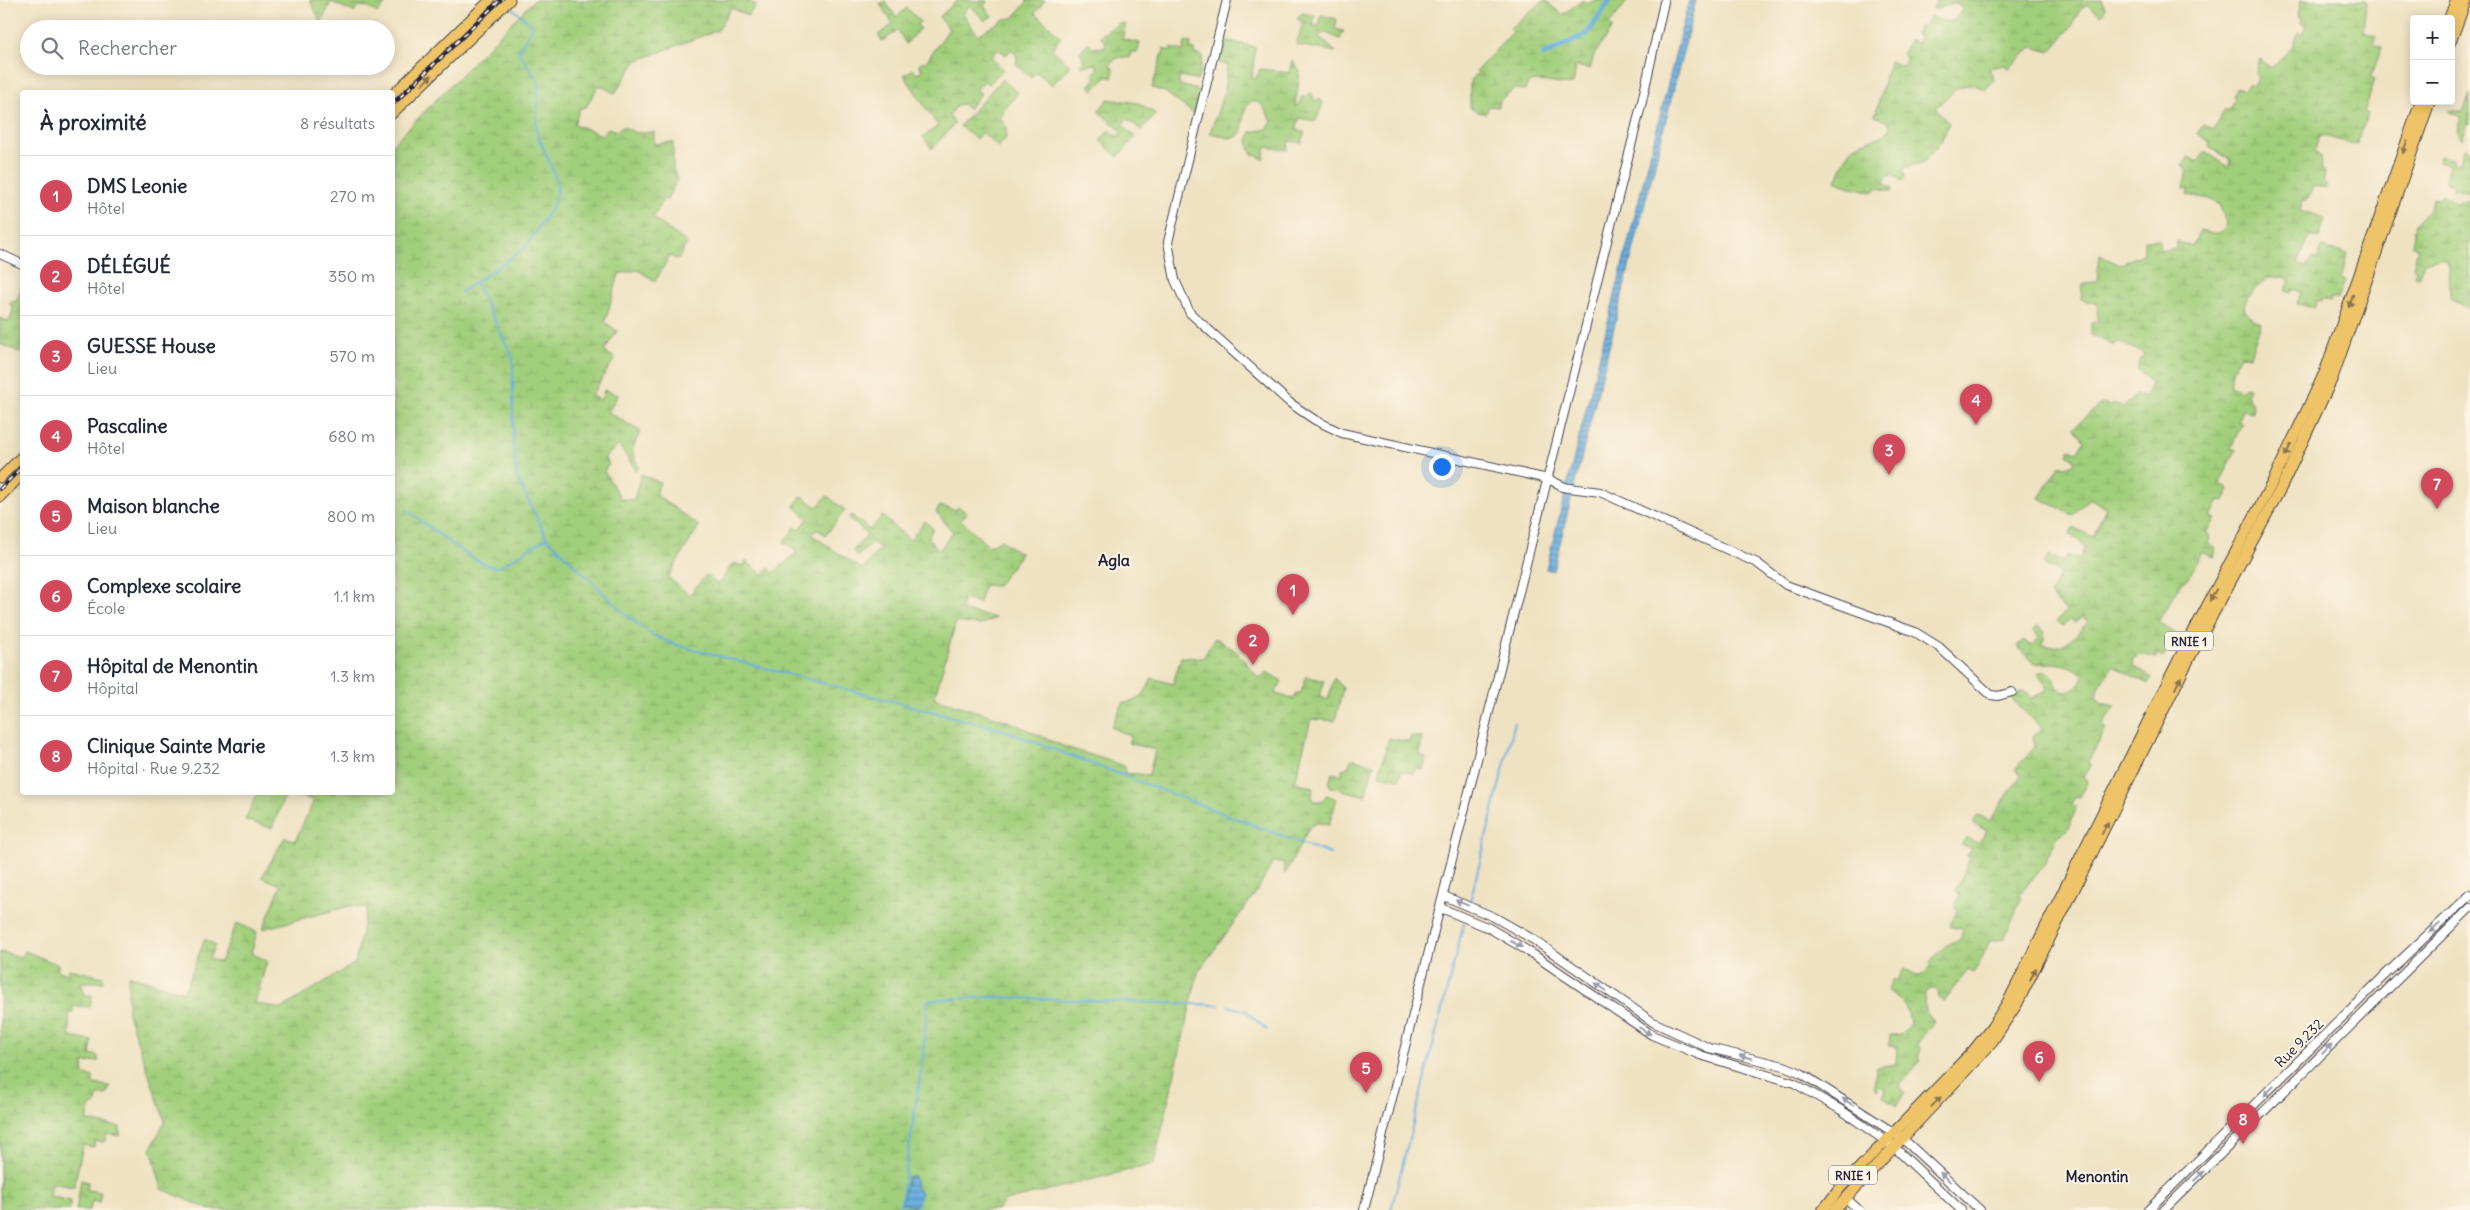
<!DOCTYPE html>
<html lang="fr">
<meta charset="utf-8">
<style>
:root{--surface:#fff;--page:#f6f6f7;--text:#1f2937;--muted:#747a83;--line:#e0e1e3;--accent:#d1495b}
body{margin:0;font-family:Delius,sans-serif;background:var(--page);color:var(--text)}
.controls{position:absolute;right:15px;top:15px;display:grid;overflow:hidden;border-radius:5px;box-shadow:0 2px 12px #0003}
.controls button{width:45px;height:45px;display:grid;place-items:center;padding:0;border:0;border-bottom:1px solid var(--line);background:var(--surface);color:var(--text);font:25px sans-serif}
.you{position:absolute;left:1441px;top:466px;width:18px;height:18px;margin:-12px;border:4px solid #fff;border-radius:50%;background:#1a73e8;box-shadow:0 0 0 8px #1a73e833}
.badge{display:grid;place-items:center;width:32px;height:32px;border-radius:50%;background:var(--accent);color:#fff;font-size:16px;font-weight:700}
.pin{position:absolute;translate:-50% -41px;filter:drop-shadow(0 1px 2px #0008)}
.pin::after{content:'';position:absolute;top:26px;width:18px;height:15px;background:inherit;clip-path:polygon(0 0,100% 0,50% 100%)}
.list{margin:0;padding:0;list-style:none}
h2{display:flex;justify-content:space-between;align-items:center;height:65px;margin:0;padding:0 20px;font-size:21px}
h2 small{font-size:16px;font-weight:400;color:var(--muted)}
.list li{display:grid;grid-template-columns:32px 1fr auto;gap:15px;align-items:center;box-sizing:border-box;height:80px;padding:0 20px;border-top:1px solid var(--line)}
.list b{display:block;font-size:19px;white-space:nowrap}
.list p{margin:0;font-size:16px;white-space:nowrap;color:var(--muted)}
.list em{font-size:16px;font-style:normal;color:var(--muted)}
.icon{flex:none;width:28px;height:28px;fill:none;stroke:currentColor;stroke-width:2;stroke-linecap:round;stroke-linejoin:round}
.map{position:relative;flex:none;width:2470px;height:1210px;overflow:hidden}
.search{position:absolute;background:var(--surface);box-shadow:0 2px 12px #0003;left:20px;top:20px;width:375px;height:55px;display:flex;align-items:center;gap:12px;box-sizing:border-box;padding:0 18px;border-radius:28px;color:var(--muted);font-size:19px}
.panel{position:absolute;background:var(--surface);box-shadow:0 2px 12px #0003;left:20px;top:90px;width:375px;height:705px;border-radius:5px}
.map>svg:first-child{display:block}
.wetland{fill:url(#wetland-marsh);stroke:#62785c}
.water{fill:url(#water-rules);stroke:#46688d}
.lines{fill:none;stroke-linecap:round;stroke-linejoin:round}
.stream{stroke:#69afdf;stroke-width:2}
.canal{stroke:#69afdf;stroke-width:5.5}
.minor-casing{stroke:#413f4f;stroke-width:10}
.major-casing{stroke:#413f4f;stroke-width:11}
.highway-casing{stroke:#413f4f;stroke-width:12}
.minor{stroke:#fff;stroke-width:8}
.major{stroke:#efc469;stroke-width:9}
.highway{stroke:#efc469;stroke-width:10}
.rail-casing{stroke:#22223b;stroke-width:4}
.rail{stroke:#fcf5e5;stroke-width:2;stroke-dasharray:5.5;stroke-linecap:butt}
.oneway{fill:#887352}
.oneway2{fill:#9c9ca7}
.labels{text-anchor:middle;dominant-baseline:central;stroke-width:4;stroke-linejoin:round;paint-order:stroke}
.shield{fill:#fcf5e5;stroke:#63616e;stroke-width:1}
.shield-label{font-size:12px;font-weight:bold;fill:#22223b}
.street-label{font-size:14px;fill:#22223b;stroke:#fcf5e5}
.neighbourhood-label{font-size:15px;font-weight:bold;fill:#22223b;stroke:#fcf5e5}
.quarter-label{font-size:16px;font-weight:bold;fill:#22223b;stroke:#fcf5e5}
</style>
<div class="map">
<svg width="2470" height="1210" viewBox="0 0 2470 1210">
<defs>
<pattern id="wetland-marsh" width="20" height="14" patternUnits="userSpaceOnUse" patternTransform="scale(1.25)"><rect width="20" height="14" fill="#a2cf7c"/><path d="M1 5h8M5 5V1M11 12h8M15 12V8" fill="none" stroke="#8bb16c"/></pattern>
<pattern id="water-rules" width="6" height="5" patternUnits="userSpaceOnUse" patternTransform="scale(1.25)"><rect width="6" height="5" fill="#69afdf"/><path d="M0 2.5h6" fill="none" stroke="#568eb6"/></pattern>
</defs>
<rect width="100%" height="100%" fill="#fcf5e5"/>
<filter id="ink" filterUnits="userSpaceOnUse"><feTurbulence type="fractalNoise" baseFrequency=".02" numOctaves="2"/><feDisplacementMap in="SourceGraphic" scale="10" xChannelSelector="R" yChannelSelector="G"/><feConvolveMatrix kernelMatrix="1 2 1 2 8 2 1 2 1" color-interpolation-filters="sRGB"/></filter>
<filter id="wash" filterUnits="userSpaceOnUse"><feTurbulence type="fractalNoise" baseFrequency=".0096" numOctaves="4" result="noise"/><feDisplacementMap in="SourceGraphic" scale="20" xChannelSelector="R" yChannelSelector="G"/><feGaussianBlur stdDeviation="1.12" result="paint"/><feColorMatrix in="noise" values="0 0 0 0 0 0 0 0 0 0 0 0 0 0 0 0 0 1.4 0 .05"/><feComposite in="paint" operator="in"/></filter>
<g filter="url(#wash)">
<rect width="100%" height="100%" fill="#efe2c2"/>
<g class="wetland">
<path d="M310 0H389L378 13 367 7 359 6 354 12 331 2 321 23Z"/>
<path d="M534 0H745L756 5 748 16 731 8 718 30 636 61 615 93 599 85 586 107 580 108 574 124 602 135 608 128 616 131 623 127 637 133 654 132V144L673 142V168L677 179 667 200 663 199 653 218 687 243 678 260 670 256 655 281 638 270 619 274 605 322 617 331 604 351 615 358 591 396 601 400 604 390 618 395 608 412 640 431 632 451 639 468 636 471 619 445 604 458 609 464 604 471 621 499 634 500 641 474 660 483 655 494 699 526 668 577 689 595 707 574 718 585 733 563 744 566 746 561 763 575 769 568 774 573 797 552 784 542 795 527 799 530 808 519 794 506 802 496 817 507 827 496 845 510 826 535 817 529 812 535 863 570 880 548 872 542 858 556 853 551 867 534 849 518 851 515 870 530 882 516 910 540 925 521 933 529 928 538 939 550 953 532 936 512 940 506 955 510 959 507 967 513 961 520 988 546 1001 540 1021 554 997 586 984 585 979 603 963 599 961 610 996 618 980 625 956 622 934 698 1008 721 1065 747 1126 766 1124 773 1149 775 1155 750 1128 743 1131 736 1111 727 1123 703C1140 702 1146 693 1152 678L1173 684 1181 657 1203 658 1215 638 1235 650 1259 678 1267 672 1282 681 1275 694 1294 699 1296 693H1301L1306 676 1324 681 1320 697 1328 700 1334 678 1343 688 1335 721 1311 719 1295 782 1313 787 1312 797 1314 801H1323L1326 795 1337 799 1329 825 1318 823 1310 826 1285 874 1284 864 1273 862 1257 891 1198 972 1154 1164 1005 1201 997 1210H211L162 1189 151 1148 165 1121 128 1014V975L184 992 205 939 215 945 209 959 220 962 237 923 257 932 251 953 267 961 255 1003 281 1009 355 963 367 908 350 906 263 929 281 885 262 877 285 837 295 841 314 800 286 793 272 828 245 820 257 793 392 792 393 144Z"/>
<path d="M958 0 988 1 984 6 992 16 985 21 970 5 963 14 978 35 1004 19 1013 18 1027 2 1026 0H1045L1035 13 1061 37 1052 49 1070 66 1052 85 1037 72 1031 78 1016 64 1017 56 1011 49 1006 55 998 49 991 57 1003 69 989 84 984 81 977 89 981 94 968 109 962 104 957 105 949 116 955 123 932 149 923 137 938 126 904 75 913 69 917 74 922 70 919 64 923 61 925 63 949 29 939 17Z"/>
<path d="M1545 0 1562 15 1583 0 1589 3 1595 0H1628L1609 25 1612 28 1594 55 1590 69 1576 66 1573 84C1558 87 1541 77 1528 83L1525 90 1514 89 1499 101 1498 107 1489 106 1486 113H1481L1470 108V80L1478 73 1476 71 1513 32 1510 28Z"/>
<path d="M1937 0H2101L2105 9 2102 15 2087 5 2079 11 2072 26 2050 52 2032 47 2008 69 2005 65 1989 68 1994 80 1985 90C1964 76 1950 94 1936 108L1949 123 1941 142 1925 161 1905 168 1903 171 1905 177 1902 181 1892 174 1886 176 1884 183 1893 188 1892 191 1878 188 1872 192 1840 184 1836 181C1841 170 1847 150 1858 144 1870 137 1877 142 1890 130V123L1875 116 1889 61 1903 66 1907 58 1902 55 1910 39 1917 43 1920 37 1916 35 1920 26 1924 27 1930 16C1943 22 1957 26 1962 9L1959 4C1948 0 1943 10 1933 9Z"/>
<path d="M2301 0H2366L2363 32 2376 36 2374 44 2382 47 2371 77 2375 79 2364 113 2368 115 2356 145 2320 135 2314 152 2321 157 2322 170 2325 172 2323 182 2326 185V189L2313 186 2306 201H2302L2300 211 2325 219 2319 238 2310 235 2298 263 2306 267 2312 258 2317 259 2322 248 2348 254 2340 279 2345 281 2338 298H2331L2330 301 2322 298 2321 301 2317 300 2314 308 2297 304 2301 292 2293 289 2291 293 2286 291 2290 281 2285 277 2268 278C2250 294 2229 307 2261 323L2250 356 2241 355 2232 371 2230 386 2241 391 2244 387 2249 388 2246 395 2253 405 2252 412 2243 410 2238 422 2242 423 2231 448 2236 450 2220 483 2229 490 2224 501 2219 500 2211 517 2216 519 2206 533 2210 536 2208 543 2216 550 2214 557 2202 552 2189 577 2181 583 2158 622 2176 634 2163 658 2156 653V658L2142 654 2133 658 2132 663 2134 667 2152 678 2149 684 2113 666 2099 686 2097 698 2101 703 2115 706 2102 725 2106 729 2088 762 2090 765 2084 777 2088 780 2080 797 2075 796 2072 805 2077 807 2067 830 2057 837 2044 865 2019 895 2022 897 2004 939 1990 941C1984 952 1981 963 1973 973L1968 970 1943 1002 1939 998 1938 990 1933 988 1926 991C1922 1002 1925 1014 1934 1021L1917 1044 1921 1049 1918 1058 1920 1061 1900 1085 1905 1093 1896 1106 1883 1096 1886 1090 1881 1086 1877 1090 1874 1087 1876 1067 1896 1064 1897 1046 1889 1045 1890 1035H1901L1910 1025C1909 1008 1902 998 1887 991L1893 979 1897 981 1904 969 1920 976 1932 966 1930 963C1938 953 1947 941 1960 940L1963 931 1959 927 1954 928 1949 925 1958 910 1954 906 1960 895 1956 890 1970 859 1967 856 1972 848 1961 845 1966 838 1978 843 1987 831 1973 823 1978 815 1990 821 2021 775 2015 769 2035 747 2033 736 2042 729 2009 696 2024 691 2031 698 2047 691 2045 682 2037 673C2042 671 2048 672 2052 675 2056 678 2054 682 2057 686 2065 700 2081 686 2084 676 2071 662 2051 662 2034 664L2017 646 2023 640 2031 646 2039 637 2034 630 2038 626 2045 632 2043 636 2045 638 2041 644C2063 653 2074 636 2088 622L2083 616 2075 623 2070 620 2063 626 2057 621 2066 611 2050 594 2061 574 2044 564 2049 556 2064 561 2067 556 2080 559 2085 547 2081 544V541L2070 535 2073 527 2093 537 2106 507 2089 498 2073 515 2039 498 2059 466 2073 465 2075 461 2073 457 2068 455 2070 449 2077 452 2084 441 2074 427 2101 404 2111 406 2114 404 2124 408 2135 395 2145 397 2151 384 2137 368 2144 353 2116 341 2114 345 2091 335V323L2098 321 2097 304 2081 299 2082 285 2097 281 2100 255 2119 265 2144 253V240L2159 239 2160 251 2176 248 2177 241 2192 247 2200 231C2211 233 2223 237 2227 223L2219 205 2209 199 2188 195 2189 189 2184 188 2187 168 2182 166 2188 157 2198 162 2205 151 2228 167 2231 160 2209 146 2210 142 2197 134 2203 124 2213 130 2225 109 2228 111 2236 98 2233 97 2238 87 2244 91 2248 84 2254 87 2258 78 2255 74 2260 59 2271 68 2294 45 2298 32 2301 34 2306 26 2301 23 2302 17 2298 16Z"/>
<path d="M885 1 896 17 907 8 920 22 917 25 920 28 906 44 898 31 882 41 878 35 893 24 880 4Z"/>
<path d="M1302 13 1315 16 1313 26H1319L1321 15 1337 19 1335 29 1344 31 1340 39 1324 32 1319 37 1336 52 1296 45 1303 23 1297 18Z"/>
<path d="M1120 23 1126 24 1122 39 1140 43 1137 53 1131 51 1130 58C1121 56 1114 57 1110 65L1114 70 1112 78 1106 76 1094 90 1089 86 1096 78 1093 74 1097 70V64L1082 66 1083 57 1080 52 1088 43 1094 48 1105 47 1106 43 1100 36Z"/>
<path d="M1224 40 1255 47 1252 78 1257 77 1260 69 1289 73 1292 60 1300 71 1295 106 1299 105 1303 97H1306L1311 92 1315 101 1318 98 1323 103 1316 121 1299 118 1296 130 1304 132 1302 143 1289 141 1287 150 1266 147 1263 159 1251 153 1248 141 1251 132 1268 129 1272 121 1261 103 1253 101C1238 107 1248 127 1237 137L1229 138 1210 133 1224 93 1227 65 1219 63Z"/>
<path d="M1185 42 1191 43 1190 49 1195 50 1194 54 1203 56 1198 80 1180 76 1178 84 1200 91 1194 114 1165 92 1152 88 1164 49 1170 51 1171 48 1183 51Z"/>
<path d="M1002 79 1018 93 1003 110 1004 112 999 118 1006 125V138L998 147 982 132 976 139 960 126Z"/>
<path d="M2470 94V124L2468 123 2462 140 2457 131 2461 117 2449 112 2450 110 2463 112Z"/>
<path d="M1108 99 1139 103 1156 114 1141 130 1128 119 1122 124 1135 137 1118 157 1100 141 1109 130 1117 137 1122 131 1098 111Z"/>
<path d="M2463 148 2470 151V194L2460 190H2453L2454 186 2445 180 2449 165 2438 162 2440 156 2452 159V163L2459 164Z"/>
<path d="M2442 194 2456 204 2465 201 2470 203V309L2450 298 2449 265 2445 260 2439 258 2424 262 2418 278 2414 277 2416 269 2413 267 2418 248 2412 245 2416 223 2429 210 2433 198 2438 199Z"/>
<path d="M22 288V353L0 344V318L9 321 14 307 9 304 11 301 16 302Z"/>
<path d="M1411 736 1422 738 1420 755 1426 758 1423 770 1416 768 1414 774 1401 771 1399 779 1379 775 1389 738 1409 742Z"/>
<path d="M1354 759 1374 764 1365 796 1331 787 1329 784 1332 773 1342 775V769L1348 767 1351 760Z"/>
<path d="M25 951 59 965 57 970 68 974 69 969 103 977 104 982H80L84 995H92L90 1007 73 1006V1012L69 1013 70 1037 92 1041 90 1055H97L99 1061 83 1063 84 1075 93 1077V1084L110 1086 107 1095H98L95 1105 90 1106 87 1121 120 1127V1136L107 1134 104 1142 95 1141 94 1147 83 1145 74 1187 51 1183 49 1196 71 1201 69 1210H0V952L22 957Z"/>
<path d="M81 1180 88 1182 87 1190 101 1192 99 1202 92 1201 90 1210H76Z"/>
</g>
<g class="water">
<path d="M1689 0H1696L1553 571 1546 569Z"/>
<path d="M908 1176H914L916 1189 921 1192 915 1206 901 1204Z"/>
</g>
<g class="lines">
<g class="stream">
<path d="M476 284 513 357V443L517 478 547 538 626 615 652 635 676 645 1003 730 1330 854"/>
<path d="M461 292 524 249 553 206 557 195V180L538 136 536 127 539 82 521 56 519 50 533 26 511 7"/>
<path d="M408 511C425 523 481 571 499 567L547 538"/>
<path d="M1470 902 1515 722"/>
<path d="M1228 1006 1246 1011 1267 1030"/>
<path d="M920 1196 917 1208 900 1207 922 1065 928 1000 989 997 1219 1005"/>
<path d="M1391 1210 1464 923"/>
</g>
<path class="canal" d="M1544 55 1587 34 1610 0"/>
</g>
</g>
<g filter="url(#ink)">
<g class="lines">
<g class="minor-casing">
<g id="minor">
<path d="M1227 0 1168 242 1175 280 1190 313 1290 403 1315 420 1342 433 1548 479 1567 488"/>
<path d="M0 254 22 264"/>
<path d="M1562 487 1600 492 1757 563 1786 585 1915 632 1939 647 1991 695 1998 696 2012 692"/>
<path d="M1444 896 1494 917 1534 940 1653 1022 1709 1048 1784 1066 1801 1073 1902 1138 1980 1210"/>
<path d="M1441 908 1489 928 1528 951 1652 1035 1700 1055 1794 1083 1841 1110 1894 1147 1961 1210"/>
<path d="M1850 1202 1859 1210"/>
<path d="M1364 1210 1641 106 1664 2"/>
<path d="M2148 1210 2385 975 2470 895"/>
<path d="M2164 1210 2470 908"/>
</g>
</g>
<g class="major-casing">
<g id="major">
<path d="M392 95 490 0"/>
<path d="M392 114 510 0"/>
<path d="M0 478 22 456"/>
<path d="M0 497 22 475"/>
</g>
</g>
<g class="highway-casing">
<g id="highway">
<path d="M2449 19 2456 0"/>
<path d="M2451 41 2466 0"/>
<path d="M1823 1210 1841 1187 1973 1051 1992 1027 2009 1000 2180 657 2273 481 2324 374 2421 101"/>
<path d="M1835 1210 1990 1045 2017 1004 2188 661 2282 486 2332 379 2430 101"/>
</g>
</g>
<use href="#minor" class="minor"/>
<use href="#major" class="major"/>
<use href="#highway" class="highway"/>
<g class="rail-casing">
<g id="rail">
<path d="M392 105 500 0"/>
<path d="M0 489 22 467"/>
</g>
</g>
<use href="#rail" class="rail"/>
</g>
<defs><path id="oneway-solid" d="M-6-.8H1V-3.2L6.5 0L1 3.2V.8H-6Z" transform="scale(1.25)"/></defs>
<g class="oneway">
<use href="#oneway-solid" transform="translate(427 80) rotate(-44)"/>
<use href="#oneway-solid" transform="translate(2405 147) rotate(109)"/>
<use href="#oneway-solid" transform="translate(2351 301) rotate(110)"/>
<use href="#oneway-solid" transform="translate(2288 450) rotate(116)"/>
<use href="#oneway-solid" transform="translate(2213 595) rotate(118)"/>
<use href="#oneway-solid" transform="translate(2178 683) rotate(-64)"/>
<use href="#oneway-solid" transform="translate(2105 828) rotate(-63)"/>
<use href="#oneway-solid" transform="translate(2033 974) rotate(-63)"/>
<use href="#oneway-solid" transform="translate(1936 1102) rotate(-46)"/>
</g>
<g class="oneway2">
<use href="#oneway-solid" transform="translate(1462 903) rotate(-157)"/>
<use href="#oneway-solid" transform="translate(2435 928) rotate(137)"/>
<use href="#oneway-solid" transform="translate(1516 944) rotate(29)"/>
<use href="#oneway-solid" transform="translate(1601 987) rotate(-145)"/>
<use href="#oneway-solid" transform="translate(1645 1031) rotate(31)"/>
<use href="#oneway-solid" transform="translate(2327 1049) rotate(-45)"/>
<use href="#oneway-solid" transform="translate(1746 1057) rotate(-166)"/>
<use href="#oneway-solid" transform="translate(2269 1091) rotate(135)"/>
<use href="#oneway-solid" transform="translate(1848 1102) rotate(-147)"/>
<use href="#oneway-solid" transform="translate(2199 1176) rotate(-44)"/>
<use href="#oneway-solid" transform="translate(1945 1177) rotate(-137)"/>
</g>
</g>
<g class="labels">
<g class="shield">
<rect x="2165" y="631.5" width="48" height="19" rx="4"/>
<rect x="1829" y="1165.5" width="48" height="19" rx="4"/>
</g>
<g class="shield-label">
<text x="2189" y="641">RNIE 1</text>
<text x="1853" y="1175">RNIE 1</text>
</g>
<g class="street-label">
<text transform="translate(2299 1043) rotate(-45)">Rue 9.232</text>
</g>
<g class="neighbourhood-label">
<text x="2097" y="1176">Menontin</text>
</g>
<g class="quarter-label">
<text x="1114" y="560">Agla</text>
</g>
</g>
</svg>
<div class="controls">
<button>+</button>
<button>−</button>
</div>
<div class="you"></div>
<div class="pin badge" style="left:1293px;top:615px">1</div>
<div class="pin badge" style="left:1253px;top:665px">2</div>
<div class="pin badge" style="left:1889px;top:475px">3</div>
<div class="pin badge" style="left:1976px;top:425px">4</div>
<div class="pin badge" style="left:1366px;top:1093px">5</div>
<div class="pin badge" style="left:2039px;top:1082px">6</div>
<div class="pin badge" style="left:2437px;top:509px">7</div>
<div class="pin badge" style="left:2243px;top:1144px">8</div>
<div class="search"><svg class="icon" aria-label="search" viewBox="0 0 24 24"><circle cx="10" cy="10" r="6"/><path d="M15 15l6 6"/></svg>Rechercher</div>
<section class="panel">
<h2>À proximité<small>8 résultats</small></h2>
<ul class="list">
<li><span class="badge">1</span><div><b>DMS Leonie</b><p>Hôtel</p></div><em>270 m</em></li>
<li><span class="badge">2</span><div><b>DÉLÉGUÉ</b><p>Hôtel</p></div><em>350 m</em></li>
<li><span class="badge">3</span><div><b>GUESSE House</b><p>Lieu</p></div><em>570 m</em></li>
<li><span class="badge">4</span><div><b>Pascaline</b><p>Hôtel</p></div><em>680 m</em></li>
<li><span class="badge">5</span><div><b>Maison blanche</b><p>Lieu</p></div><em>800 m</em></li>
<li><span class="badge">6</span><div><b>Complexe scolaire</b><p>École</p></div><em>1.1 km</em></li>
<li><span class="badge">7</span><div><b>Hôpital de Menontin</b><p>Hôpital</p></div><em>1.3 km</em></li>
<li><span class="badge">8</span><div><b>Clinique Sainte Marie</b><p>Hôpital · Rue 9.232</p></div><em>1.3 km</em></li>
</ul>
</section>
</div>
